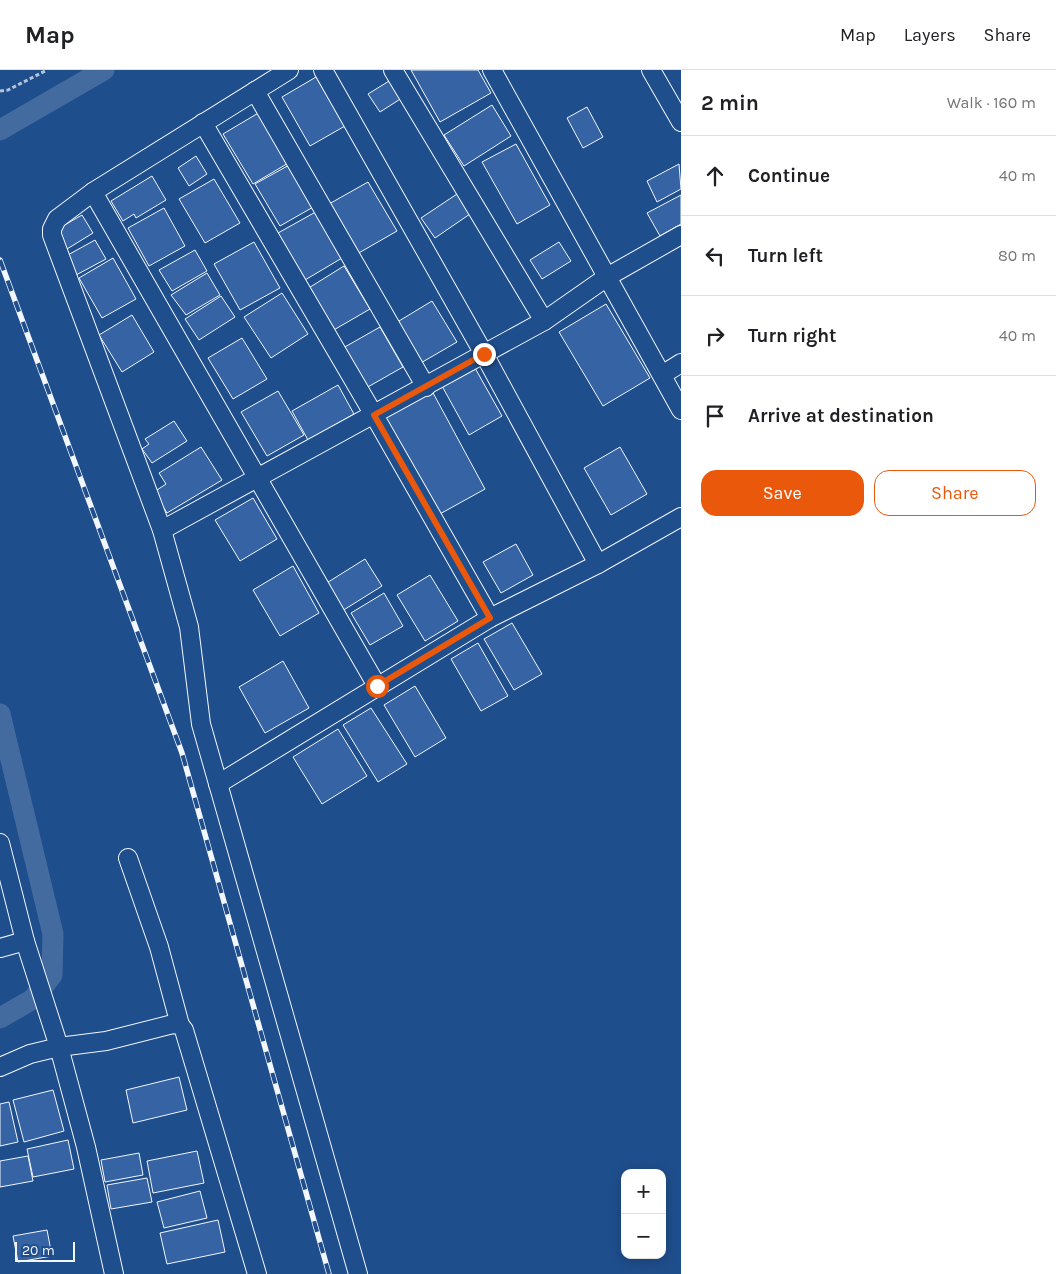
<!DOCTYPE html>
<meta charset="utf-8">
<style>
:root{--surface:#fff;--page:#f6f6f6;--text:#202124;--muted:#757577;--line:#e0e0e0;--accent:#ea580c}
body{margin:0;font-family:Karla,sans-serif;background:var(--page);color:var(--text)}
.controls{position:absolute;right:15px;bottom:15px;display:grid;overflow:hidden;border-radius:10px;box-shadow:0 2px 12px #0003}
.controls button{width:45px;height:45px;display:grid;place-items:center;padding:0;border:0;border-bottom:1px solid var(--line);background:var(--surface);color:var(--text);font:25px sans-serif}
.scale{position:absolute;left:15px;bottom:12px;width:60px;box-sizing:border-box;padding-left:5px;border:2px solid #f2f6ff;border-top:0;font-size:14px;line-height:18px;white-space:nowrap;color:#f2f6ff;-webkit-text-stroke:4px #1f4e8c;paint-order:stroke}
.stop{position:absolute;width:15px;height:15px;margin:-11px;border:4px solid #ea580c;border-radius:50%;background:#fff}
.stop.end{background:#ea580c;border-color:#fff;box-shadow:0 1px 5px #0008}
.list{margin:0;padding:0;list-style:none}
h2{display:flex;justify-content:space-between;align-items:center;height:65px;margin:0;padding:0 20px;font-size:21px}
h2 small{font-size:16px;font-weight:400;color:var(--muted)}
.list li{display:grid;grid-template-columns:32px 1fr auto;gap:15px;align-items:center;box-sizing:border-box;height:80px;padding:0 20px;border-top:1px solid var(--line)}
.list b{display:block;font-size:19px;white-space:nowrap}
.list em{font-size:16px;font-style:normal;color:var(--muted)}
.actions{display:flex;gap:10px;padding:15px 20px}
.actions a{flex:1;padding:11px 0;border:1px solid var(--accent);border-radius:15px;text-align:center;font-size:18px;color:var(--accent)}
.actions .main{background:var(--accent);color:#fff}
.icon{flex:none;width:28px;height:28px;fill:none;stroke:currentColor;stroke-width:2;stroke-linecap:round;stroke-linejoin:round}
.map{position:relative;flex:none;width:681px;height:1204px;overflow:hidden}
header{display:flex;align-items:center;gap:30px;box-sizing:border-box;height:70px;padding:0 25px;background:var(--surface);border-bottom:1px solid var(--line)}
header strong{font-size:24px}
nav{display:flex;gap:28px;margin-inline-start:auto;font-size:18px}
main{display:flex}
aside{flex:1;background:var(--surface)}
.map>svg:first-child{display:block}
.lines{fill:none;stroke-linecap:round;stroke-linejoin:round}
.canal{stroke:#446ba0;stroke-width:21}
.building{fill:#3563a3;stroke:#f2f6ff}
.street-casing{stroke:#f2f6ff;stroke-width:20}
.path{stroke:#b3c4dc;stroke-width:3;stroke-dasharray:4 2.5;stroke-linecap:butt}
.street{stroke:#1f4e8c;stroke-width:18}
.rail-casing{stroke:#f2f6ff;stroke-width:5.5}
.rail{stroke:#1f4e8c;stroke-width:4;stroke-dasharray:11;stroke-linecap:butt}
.route{stroke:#ea580c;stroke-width:6}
</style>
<header>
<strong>Map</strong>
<nav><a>Map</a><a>Layers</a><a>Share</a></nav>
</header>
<main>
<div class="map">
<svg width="681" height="1204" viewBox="0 0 681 1204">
<rect width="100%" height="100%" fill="#1f4e8c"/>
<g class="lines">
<g class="canal">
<path d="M0 60 104 0"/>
<path d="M0 644 53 864 52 905 33 929 0 948"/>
</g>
</g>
<g class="building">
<path d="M411 0H478L491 23 440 52Z"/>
<path d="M316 7 345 56 310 76 282 27Z"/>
<path d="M394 8 405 26 380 42 368 24Z"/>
<path d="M492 35 511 66 464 96 444 65Z"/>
<path d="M587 37 603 67 583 78 567 48Z"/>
<path d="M260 42 290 92 253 114 223 64Z"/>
<path d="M516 74 550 135 517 154 482 92Z"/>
<path d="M196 86 207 104 189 116 178 98Z"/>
<path d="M291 94 315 136 280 156 255 114Z"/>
<path d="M679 94 681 119 657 132 647 111Z"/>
<path d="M152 106 166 130 136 148 134 144 123 151 111 131Z"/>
<path d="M214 109 240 153 205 173 179 129Z"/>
<path d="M368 112 397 161 357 184 329 134Z"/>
<path d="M457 124 470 144 435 168 421 148Z"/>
<path d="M681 125V154L660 166 647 143Z"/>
<path d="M164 138 185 176 149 196 128 158Z"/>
<path d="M321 139 333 161 328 164 342 188 305 210 278 163Z"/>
<path d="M82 145 93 163 67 179 56 160Z"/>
<path d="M95 170 106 189 76 205 66 186Z"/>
<path d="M254 172 280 218 240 240 214 194Z"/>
<path d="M559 172 571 191 542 209 530 190Z"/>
<path d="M195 180 207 201 172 221 159 200Z"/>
<path d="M113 188 136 229 102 248 79 208Z"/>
<path d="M344 196 370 239 332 261 307 219Z"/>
<path d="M207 203 220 225 186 245 171 225Z"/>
<path d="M282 223 308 264 271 288 244 247Z"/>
<path d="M221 226 235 247 199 270 185 249Z"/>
<path d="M432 231 457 272 419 294 394 254Z"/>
<path d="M606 234 650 308 603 336 559 262Z"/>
<path d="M132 245 154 282 122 302 99 265Z"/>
<path d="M380 257 403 297 366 318 343 278Z"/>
<path d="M242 268 267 309 233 329 208 288Z"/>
<path d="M475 298 502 346 469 365 442 316Z"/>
<path d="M338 315 354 344 308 370 292 341Z"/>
<path d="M278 321 304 365 267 386 241 342Z"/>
<path d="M432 321 485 419 438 445 384 346Z"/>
<path d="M174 351 187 371 152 393 142 379 149 374 145 369Z"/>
<path d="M201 377 222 410 167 443 154 422 166 414 159 403Z"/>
<path d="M620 377 647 424 611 445 584 398Z"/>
<path d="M253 428 277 469 240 491 215 450Z"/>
<path d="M516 474 533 505 501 523 483 492Z"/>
<path d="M365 489 382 516 342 541 325 514Z"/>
<path d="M293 496 319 543 280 566 253 520Z"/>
<path d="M430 505 458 551 425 571 397 525Z"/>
<path d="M384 523 403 556 370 575 351 543Z"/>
<path d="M512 553 542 604 514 620 484 569Z"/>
<path d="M478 573 508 626 481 641 451 589Z"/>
<path d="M283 591 309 638 265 663 239 617Z"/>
<path d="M415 616 446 668 415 687 384 635Z"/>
<path d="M371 638 407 694 378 712 343 655Z"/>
<path d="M338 659 367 706 322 734 293 687Z"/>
<path d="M179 1007 187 1040 133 1053 126 1020Z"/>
<path d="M53 1020 64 1061 24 1072 13 1030Z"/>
<path d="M9 1032 18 1072 0 1076V1034Z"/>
<path d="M68 1070 74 1099 33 1107 27 1079Z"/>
<path d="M197 1081 204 1113 153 1123 147 1091Z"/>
<path d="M139 1083 143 1105 105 1112 101 1090Z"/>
<path d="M28 1086 33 1111 0 1117V1091Z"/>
<path d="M147 1108 152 1132 111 1139 107 1115Z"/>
<path d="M200 1121 207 1148 164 1158 157 1132Z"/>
<path d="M218 1150 225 1182 167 1194 160 1163Z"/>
<path d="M47 1160 52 1186 18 1192 13 1166Z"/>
</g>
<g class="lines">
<g class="street-casing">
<g id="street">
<path d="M289 0 93 122 57 149 52 159V165L162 460 189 557 201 654 358 1204"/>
<path d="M323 0 484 284 598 494"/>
<path d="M393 0 544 251"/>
<path d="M492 0 681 340"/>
<path d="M651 0 681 52"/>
<path d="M255 21 426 317"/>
<path d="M203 53 374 345 490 548"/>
<path d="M93 122 377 616"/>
<path d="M662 305 681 293"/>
<path d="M162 460 544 251 607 207 681 165"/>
<path d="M218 714 490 548 598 494 681 447"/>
<path d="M0 773 25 871 59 977 106 971 173 954 180 955 184 960 257 1204"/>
<path d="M128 788 159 877 180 955"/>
<path d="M0 878 25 871"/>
<path d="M0 997 30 984 59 977 86 1077 114 1204"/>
</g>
</g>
<path class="path" d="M0 21 8 20 47 0"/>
<use href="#street" class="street"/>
<g class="rail-casing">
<path id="rail" d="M0 190 182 683 329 1204"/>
</g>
<use href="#rail" class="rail"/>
</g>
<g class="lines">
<path class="route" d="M377 616 490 548 374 345 484 284"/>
</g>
</svg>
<div class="controls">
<button>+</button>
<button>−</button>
</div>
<div class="scale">20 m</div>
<div class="stop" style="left:377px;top:616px"></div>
<div class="stop end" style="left:484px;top:284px"></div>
</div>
<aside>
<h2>2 min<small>Walk · 160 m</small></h2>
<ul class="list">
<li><svg class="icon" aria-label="ahead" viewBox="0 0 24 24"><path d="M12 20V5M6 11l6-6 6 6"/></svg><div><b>Continue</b></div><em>40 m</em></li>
<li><svg class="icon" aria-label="left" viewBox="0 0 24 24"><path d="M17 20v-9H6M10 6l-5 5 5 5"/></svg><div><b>Turn left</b></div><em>80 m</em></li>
<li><svg class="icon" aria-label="right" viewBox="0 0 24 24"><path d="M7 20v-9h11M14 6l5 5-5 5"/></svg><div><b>Turn right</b></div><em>40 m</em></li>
<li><svg class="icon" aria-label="arrive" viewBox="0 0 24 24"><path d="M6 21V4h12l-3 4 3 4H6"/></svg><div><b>Arrive at destination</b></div></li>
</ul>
<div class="actions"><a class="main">Save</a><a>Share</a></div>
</aside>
</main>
